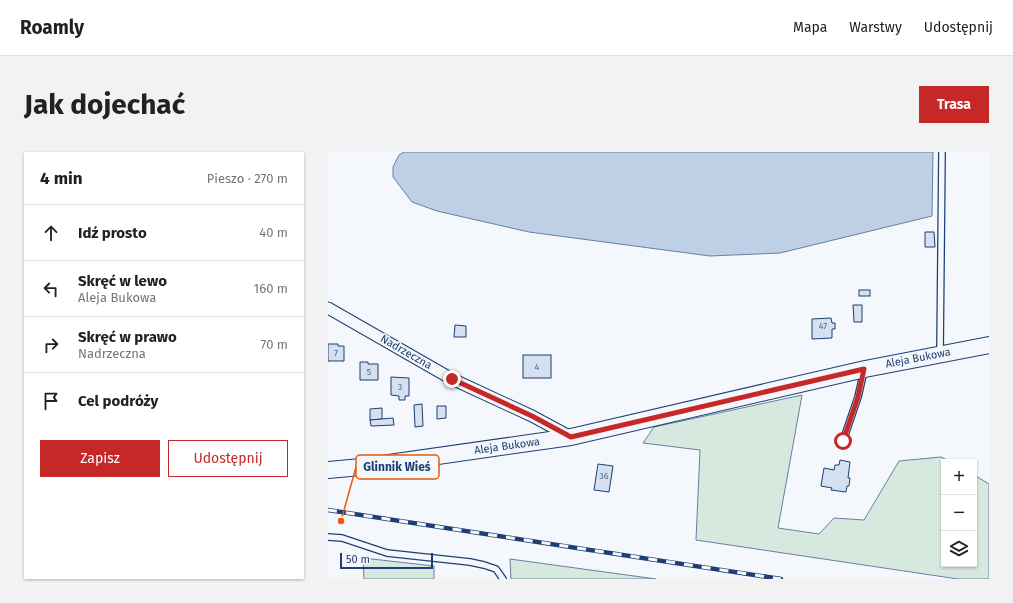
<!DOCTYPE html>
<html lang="pl">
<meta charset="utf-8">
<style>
:root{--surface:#fff;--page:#f2f2f2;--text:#202124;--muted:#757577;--line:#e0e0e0;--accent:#c62828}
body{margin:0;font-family:"Fira Sans",sans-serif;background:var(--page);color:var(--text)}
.controls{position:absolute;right:12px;bottom:12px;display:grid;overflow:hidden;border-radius:0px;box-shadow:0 1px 3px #0004}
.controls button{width:36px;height:36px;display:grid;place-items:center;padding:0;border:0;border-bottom:1px solid var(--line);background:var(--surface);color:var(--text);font:20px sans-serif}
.scale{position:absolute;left:12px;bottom:10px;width:93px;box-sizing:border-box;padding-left:4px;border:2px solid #1d3f73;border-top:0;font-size:11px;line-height:14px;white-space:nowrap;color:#1d3f73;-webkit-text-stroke:3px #f4f7fb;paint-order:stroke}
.stop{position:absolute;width:12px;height:12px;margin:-9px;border:3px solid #c62828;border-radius:50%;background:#fff}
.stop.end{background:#c62828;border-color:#fff;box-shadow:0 1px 4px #0008}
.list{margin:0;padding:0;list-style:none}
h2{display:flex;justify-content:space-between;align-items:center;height:52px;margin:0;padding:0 16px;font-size:17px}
h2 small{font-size:13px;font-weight:400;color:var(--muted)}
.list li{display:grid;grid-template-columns:26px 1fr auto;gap:12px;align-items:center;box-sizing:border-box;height:56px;padding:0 16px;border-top:1px solid var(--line)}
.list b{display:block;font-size:15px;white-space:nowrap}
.list p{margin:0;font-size:13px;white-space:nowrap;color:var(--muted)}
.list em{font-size:13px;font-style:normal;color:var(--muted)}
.actions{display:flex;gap:8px;padding:12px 16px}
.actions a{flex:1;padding:9px 0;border:1px solid var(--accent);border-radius:0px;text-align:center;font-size:14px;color:var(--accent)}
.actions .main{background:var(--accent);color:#fff}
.icon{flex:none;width:22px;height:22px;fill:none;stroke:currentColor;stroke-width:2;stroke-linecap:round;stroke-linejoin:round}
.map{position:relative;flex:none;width:661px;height:427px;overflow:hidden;border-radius:0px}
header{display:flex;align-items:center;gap:24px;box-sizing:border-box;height:56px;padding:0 20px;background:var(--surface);border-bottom:1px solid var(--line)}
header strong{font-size:19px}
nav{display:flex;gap:22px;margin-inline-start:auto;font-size:14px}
.intro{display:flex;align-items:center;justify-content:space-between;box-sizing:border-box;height:96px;padding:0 24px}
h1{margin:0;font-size:28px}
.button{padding:10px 18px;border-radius:0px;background:var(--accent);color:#fff;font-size:14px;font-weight:700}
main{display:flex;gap:24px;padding:0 24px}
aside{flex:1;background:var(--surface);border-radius:0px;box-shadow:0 1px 3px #0004}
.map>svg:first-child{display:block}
.green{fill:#d7e8df;stroke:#687fa3}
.water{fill:#bed0e5;stroke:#687fa3}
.building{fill:#d5e0f0;stroke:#1d3f73}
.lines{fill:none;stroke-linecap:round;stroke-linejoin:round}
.lane-casing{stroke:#1d3f73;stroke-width:8}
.street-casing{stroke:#1d3f73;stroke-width:13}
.secondary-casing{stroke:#1d3f73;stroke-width:18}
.lane{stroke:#f4f7fb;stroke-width:5.5}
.street{stroke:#f4f7fb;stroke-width:11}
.secondary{stroke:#f4f7fb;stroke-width:16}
.rail-casing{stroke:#1d3f73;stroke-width:4.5}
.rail{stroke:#f4f7fb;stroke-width:3;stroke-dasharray:9;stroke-linecap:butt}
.route{stroke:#c62828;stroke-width:5}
.labels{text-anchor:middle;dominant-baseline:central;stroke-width:3;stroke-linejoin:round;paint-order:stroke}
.number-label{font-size:9px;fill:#4b6792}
.street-label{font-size:11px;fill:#1d3f73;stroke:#f4f7fb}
.leader{fill:none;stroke:#e8590c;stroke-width:1.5}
.callout-dot{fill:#e8590c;stroke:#f4f7fb;stroke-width:1.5}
.callout{fill:#f4f7fb;stroke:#e8590c;stroke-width:1.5}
.callout-label{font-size:12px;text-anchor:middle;font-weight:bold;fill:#1d3f73}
</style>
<header>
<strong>Roamly</strong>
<nav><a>Mapa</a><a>Warstwy</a><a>Udostępnij</a></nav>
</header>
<div class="intro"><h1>Jak dojechać</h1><a class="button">Trasa</a></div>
<main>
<aside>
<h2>4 min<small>Pieszo · 270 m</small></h2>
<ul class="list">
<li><svg class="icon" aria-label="ahead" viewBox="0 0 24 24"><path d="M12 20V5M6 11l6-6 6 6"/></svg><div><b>Idź prosto</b></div><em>40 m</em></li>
<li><svg class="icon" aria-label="left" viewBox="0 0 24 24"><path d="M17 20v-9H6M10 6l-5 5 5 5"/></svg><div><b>Skręć w lewo</b><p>Aleja Bukowa</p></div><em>160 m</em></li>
<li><svg class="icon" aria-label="right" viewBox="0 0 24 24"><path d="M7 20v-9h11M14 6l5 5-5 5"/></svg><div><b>Skręć w prawo</b><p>Nadrzeczna</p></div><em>70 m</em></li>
<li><svg class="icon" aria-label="arrive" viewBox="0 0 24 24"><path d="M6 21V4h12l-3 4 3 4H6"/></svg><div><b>Cel podróży</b></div></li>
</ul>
<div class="actions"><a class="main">Zapisz</a><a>Udostępnij</a></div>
</aside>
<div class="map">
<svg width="661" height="427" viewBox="0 0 661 427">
<rect width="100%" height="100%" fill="#f4f7fb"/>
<g class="green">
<path d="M474 243 450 376 491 382 506 366 536 368 571 309 613 305 623 310H616V412H646V323L661 332V427H630L368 388 372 298 315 291 326 275Z"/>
<path d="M35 406 106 414V427H36Z"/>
<path d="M182 407 328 427H183Z"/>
</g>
<path class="water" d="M76 0H605L604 64 452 101 382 104 201 80 109 59 84 50 65 25V15L71 3Z"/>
<g class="building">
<path d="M597 80H606L607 95H597Z"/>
<rect x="531" y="138" width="11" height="6"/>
<path d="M525 153H534V170H526Z"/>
<path d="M503 166 504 171H507V177H504V186L484 187V167Z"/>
<path d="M127 173 138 174V185H126Z"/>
<path d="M0 192H10V194H16V209H0Z"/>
<rect x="195" y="203" width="28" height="23"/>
<path d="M32 210H40V212H50V228H32Z"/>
<path d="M63 225 81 226V244H77V248H71V244L63 243Z"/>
<path d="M94 252 95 274 87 275 86 253Z"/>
<path d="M109 254H118V266L109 267Z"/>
<path d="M54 256V267L42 268V257Z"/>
<path d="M65 266 66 273 43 274 42 268Z"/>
<path d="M512 308 522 310 520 326H522L521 334H519L518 340 503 338 504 336 493 334 496 316 506 318 507 313H511Z"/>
<path d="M270 312 285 314 281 340 266 338Z"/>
</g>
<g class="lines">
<g class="lane-casing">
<g id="lane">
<path d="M612 201 614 0"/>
<path d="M515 289 530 245 536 219"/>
<path d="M0 385 14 386 59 401 142 410 156 413 168 417 175 427"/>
</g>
</g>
<g class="street-casing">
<path id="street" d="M0 156 124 227 204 264 243 285"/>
</g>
<g class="secondary-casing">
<path id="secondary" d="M0 318 33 315 243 285 537 217 661 193"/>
</g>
<use href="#lane" class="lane"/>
<use href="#street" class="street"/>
<use href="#secondary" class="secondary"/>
<g class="rail-casing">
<path id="rail" d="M0 358 453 427"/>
</g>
<use href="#rail" class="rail"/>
</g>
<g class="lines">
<path class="route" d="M124 227 204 264 243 285 536 217 530 245 515 289"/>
</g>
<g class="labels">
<g class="number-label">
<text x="495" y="174">47</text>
<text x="8" y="201">7</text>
<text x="209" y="215">4</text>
<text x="41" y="220">5</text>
<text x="72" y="235">3</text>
<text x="276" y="324">36</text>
</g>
<g class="street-label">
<text transform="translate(78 200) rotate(30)">Nadrzeczna</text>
<text transform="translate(590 206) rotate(-11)">Aleja Bukowa</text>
<text transform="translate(179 294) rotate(-8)">Aleja Bukowa</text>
</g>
</g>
<path class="leader" d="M13 369L28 315"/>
<circle class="callout-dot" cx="13" cy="369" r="4"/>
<rect class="callout" x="28" y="303" width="83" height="24" rx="4"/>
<g class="callout-label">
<text x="69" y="319">Glinnik Wieś</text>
</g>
</svg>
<div class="controls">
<button>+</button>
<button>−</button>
<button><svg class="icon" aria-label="layers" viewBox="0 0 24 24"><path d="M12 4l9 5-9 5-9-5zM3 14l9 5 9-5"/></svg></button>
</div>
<div class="scale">50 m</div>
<div class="stop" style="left:515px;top:289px"></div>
<div class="stop end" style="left:124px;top:227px"></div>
</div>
</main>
